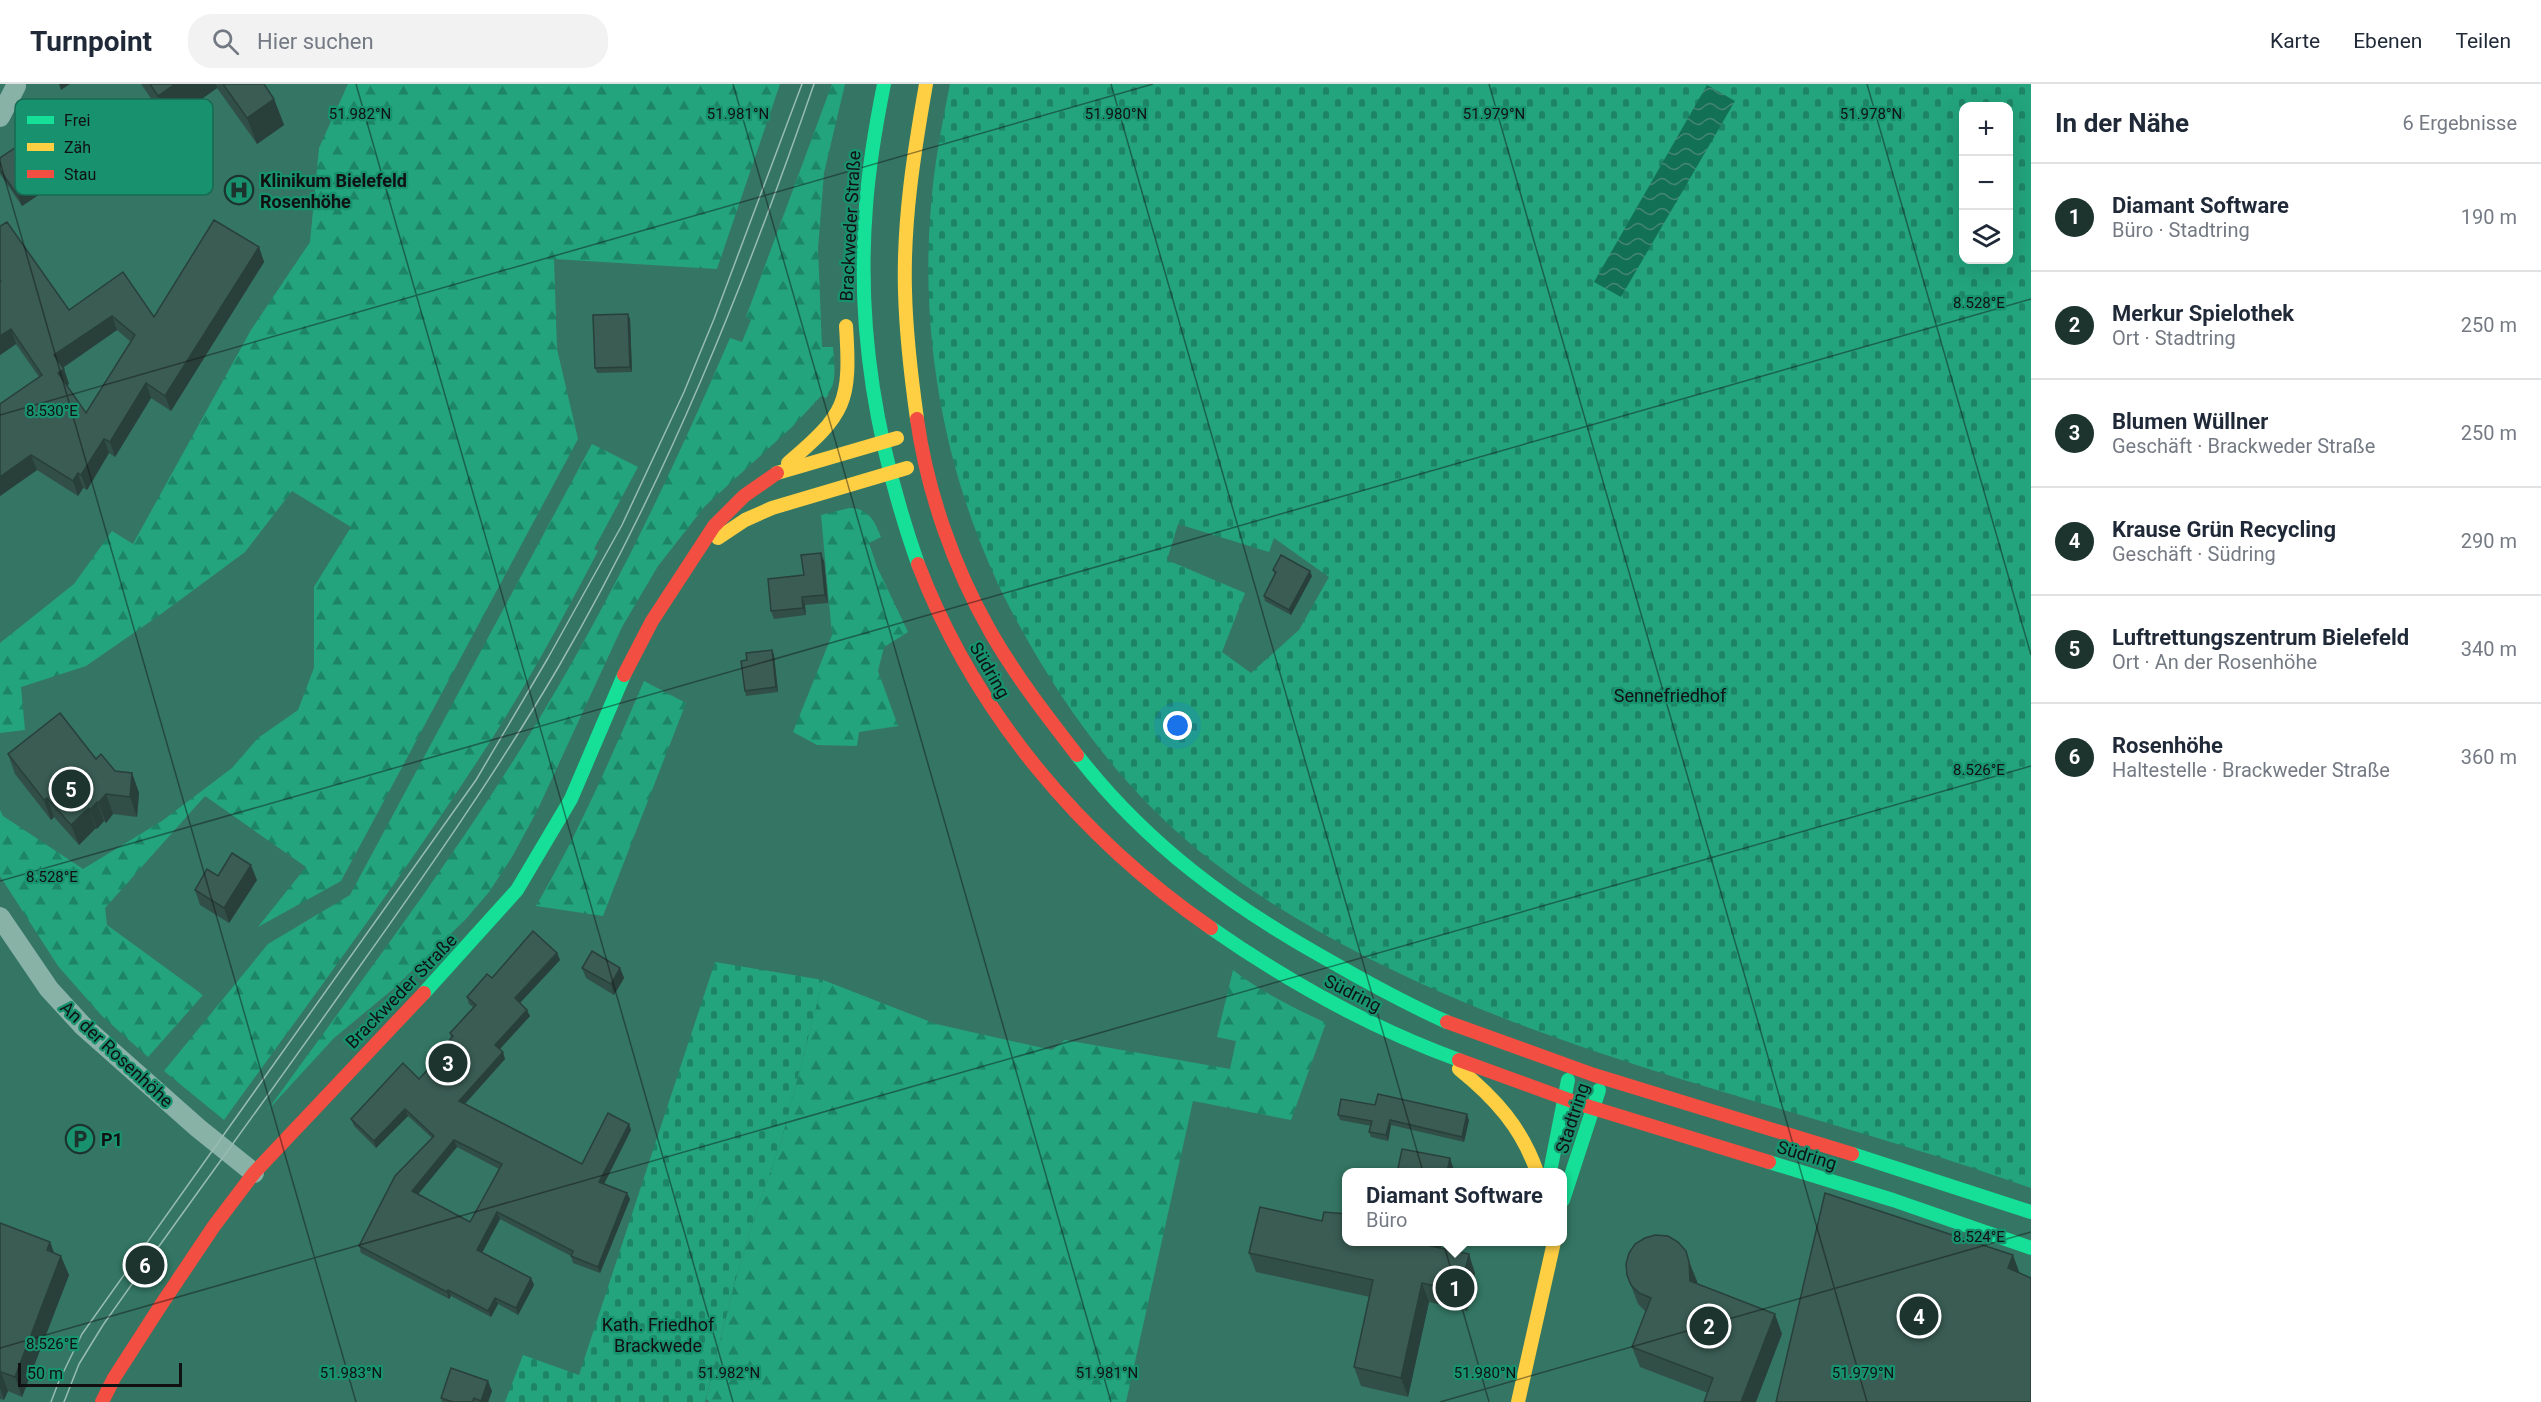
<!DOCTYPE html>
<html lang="de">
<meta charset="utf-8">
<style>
:root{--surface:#fff;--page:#f2f2f3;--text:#1f2937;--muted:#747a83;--line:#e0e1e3;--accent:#1d342e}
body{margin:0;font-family:Roboto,sans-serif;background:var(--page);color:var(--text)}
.controls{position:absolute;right:18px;top:18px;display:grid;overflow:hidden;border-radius:12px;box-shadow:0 6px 24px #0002}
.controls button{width:54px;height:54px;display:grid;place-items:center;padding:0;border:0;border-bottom:2px solid var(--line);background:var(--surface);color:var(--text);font:30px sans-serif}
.scale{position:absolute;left:18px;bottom:15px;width:164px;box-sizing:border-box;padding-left:6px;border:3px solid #111;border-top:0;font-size:16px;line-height:21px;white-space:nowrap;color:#111;-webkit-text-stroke:4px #18926e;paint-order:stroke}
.you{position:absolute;left:1178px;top:642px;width:21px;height:21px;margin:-15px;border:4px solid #fff;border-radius:50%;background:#1a73e8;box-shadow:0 0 0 9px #1a73e833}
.badge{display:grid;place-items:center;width:39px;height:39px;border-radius:50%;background:var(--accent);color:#fff;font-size:20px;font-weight:700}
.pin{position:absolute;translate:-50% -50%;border:3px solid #fff;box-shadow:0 2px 6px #0006}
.popup{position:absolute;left:1342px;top:1084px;width:225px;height:78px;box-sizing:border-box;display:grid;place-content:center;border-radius:12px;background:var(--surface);filter:drop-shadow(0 2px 4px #0005);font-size:20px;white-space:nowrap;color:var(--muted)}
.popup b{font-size:22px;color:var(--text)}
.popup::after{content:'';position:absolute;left:50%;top:100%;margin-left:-12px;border:12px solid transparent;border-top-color:var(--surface)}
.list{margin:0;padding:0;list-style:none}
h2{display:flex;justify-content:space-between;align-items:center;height:78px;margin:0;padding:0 24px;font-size:26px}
h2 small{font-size:20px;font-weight:400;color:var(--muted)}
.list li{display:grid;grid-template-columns:39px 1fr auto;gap:18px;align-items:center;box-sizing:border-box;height:108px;padding:0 24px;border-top:2px solid var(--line)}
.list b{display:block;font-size:22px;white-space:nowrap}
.list p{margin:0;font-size:20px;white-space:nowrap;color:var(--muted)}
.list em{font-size:20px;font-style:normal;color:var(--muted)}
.icon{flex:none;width:33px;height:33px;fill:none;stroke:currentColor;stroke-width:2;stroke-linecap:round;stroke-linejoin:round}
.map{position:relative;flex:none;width:2031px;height:1318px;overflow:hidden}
header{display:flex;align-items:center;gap:36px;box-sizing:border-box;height:84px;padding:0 30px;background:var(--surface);border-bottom:2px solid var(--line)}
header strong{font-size:28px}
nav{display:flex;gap:33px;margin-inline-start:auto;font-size:21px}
.search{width:420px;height:54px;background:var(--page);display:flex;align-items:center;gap:15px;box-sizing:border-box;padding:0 21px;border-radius:24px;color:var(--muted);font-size:22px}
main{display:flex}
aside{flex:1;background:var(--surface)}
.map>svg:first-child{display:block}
.forest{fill:url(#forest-firs)}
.cemetery{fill:url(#cemetery-stones);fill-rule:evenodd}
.water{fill:url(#water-waves)}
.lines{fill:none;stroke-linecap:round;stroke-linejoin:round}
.street{stroke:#89b2a6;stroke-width:20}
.fast{stroke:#16e098;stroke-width:14}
.slow{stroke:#ffcf43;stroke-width:14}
.jam{stroke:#f24e42;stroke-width:14}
.tram{stroke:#98bcb2;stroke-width:1.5}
.wall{fill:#324f47;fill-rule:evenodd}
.shaded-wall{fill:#29403a}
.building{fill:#3a5c53;stroke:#29403a;stroke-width:1.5;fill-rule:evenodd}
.ticks{fill:none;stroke:#111;stroke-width:1.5;stroke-opacity:0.45}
.labels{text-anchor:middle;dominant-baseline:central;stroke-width:4.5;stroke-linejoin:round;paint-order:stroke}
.poi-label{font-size:18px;font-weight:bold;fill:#111;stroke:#18926e;text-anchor:start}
.street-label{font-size:18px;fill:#111;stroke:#18926e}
.park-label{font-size:18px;fill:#111;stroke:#18926e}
.key{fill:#18926e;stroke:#166b52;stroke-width:1.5}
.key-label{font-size:16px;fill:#111}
.ticks-label{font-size:15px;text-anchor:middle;fill:#111;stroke:#18926e;stroke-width:4.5;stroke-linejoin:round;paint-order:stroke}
</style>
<header>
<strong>Turnpoint</strong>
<div class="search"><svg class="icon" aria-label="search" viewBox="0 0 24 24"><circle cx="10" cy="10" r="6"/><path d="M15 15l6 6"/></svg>Hier suchen</div>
<nav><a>Karte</a><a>Ebenen</a><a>Teilen</a></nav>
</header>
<main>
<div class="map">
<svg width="2031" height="1318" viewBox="0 0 2031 1318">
<defs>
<pattern id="forest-firs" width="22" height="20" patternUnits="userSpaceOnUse" patternTransform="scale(1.5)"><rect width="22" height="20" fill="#23a47c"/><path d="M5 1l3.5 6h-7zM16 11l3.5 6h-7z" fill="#1d8464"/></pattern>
<pattern id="cemetery-stones" width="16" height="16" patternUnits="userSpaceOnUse" patternTransform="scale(1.5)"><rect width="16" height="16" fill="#23a47c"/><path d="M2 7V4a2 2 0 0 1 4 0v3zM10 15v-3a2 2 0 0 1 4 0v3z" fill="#1d8464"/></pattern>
<pattern id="water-waves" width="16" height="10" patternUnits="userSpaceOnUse" patternTransform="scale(1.5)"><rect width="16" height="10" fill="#127055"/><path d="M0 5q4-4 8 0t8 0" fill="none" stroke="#448673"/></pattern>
</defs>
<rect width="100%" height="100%" fill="#347663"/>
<g class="forest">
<path d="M348 0H780L717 185 554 175 557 265 578 355 341 797 258 843 306 783 205 712 105 824 107 841 203 911 148 973 102 932 58 882 0 792V726L3 732 83 785 162 737 232 684 258 654 298 626 314 584V503L351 443 292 407 245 468 161 530 86 582 21 603 25 646 0 649V559L74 500 112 447 133 460 251 246 310 158 319 64Z"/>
<path d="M832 0H845L824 89 818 164 822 263H833C834 280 838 300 826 314L821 312 792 343 705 422 658 482 622 543 537 727 512 773 489 808 465 836 392 906 334 954 267 1027C366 890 470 754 555 608 622 494 678 375 730 254L742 258 751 236 746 233Z"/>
<path d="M592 360 638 383 594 465 598 467C565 530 531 593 493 653 409 784 315 910 224 1036L164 987 268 860 350 811Z"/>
<path d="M849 424C868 424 875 437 881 453L869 459 877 483 908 548 884 563 878 587 898 642 859 648 857 662 817 661 793 648 832 551 821 431Z"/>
<path d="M644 597 686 619 603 832 536 822C578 750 611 674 644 597Z"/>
<path d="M1233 886C1262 909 1293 923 1326 939L1291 1036 1193 1017 1126 1318H710L706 1315 734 1201 756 1128 781 1058 823 896 936 940 1052 966 1065 956 1230 985 1236 957 1217 953Z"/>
</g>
<g class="cemetery">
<path d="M950 0H2031V1104C1794 1019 1541 974 1320 848 1262 815 1205 777 1157 729 1098 671 1052 603 1013 530 948 406 919 262 931 122 934 81 942 40 950 0ZM1964 22H2008V176H1964ZM1178 440 1269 468 1274 454 1329 493 1299 546 1251 589 1222 568 1245 509 1167 476Z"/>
<path d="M715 878 823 896 781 1058 756 1128 734 1201 705 1318H505L523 1271 579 1291Z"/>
</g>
<path class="water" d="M1707 1 1735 17 1621 213 1594 198Z"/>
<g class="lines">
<g class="street">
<path d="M0 33 16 2"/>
<path d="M0 833 49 905 83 942 198 1044 254 1089"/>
</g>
<g class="fast">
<path d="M884 0C876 40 869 81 866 122 856 246 877 363 918 480"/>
<path d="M1077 671C1147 761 1231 822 1330 877 1368 899 1407 920 1447 938"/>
<path d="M1211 844C1287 897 1371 944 1459 976"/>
<path d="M424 909 517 806 571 715 624 591"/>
<path d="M1852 1070 2031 1128"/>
<path d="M1769 1078 1893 1116 2031 1164"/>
<path d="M1550 1088 1568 996"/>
<path d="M1563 1116 1599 1006"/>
</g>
<g class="slow">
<path d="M917 335C911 292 906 250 905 207 903 137 914 68 926 0"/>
<path d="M788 379C846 330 851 318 846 242"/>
<path d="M777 389 897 354"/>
<path d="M718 454 745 436 772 424 907 384"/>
<path d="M1459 985C1495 1014 1522 1044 1537 1088"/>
<path d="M1518 1318 1554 1158"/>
</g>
<g class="jam">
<path d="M917 335C927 407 954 484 990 547 1015 591 1046 631 1077 671"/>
<path d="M918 480C975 629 1081 754 1211 844"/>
<path d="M624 591 652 537 714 442 744 412 777 389"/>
<path d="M1447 938 1594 991 1852 1070"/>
<path d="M1459 976 1580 1020 1769 1078"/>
<path d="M102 1318 114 1294 161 1221 214 1142 254 1089 424 909"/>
</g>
<g class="tram">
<path d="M51 1318 59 1297 82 1250 476 696 548 574 622 441 684 308 714 235 802 0"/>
<path d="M64 1318 79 1280 103 1241C186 1123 272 1007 355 889 427 788 497 688 559 582 666 398 745 200 814 0"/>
</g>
</g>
<g class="wall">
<path d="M141 0H264L274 15 284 41 257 60 217 4 168 39Z"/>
<path d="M0 74 58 98 22 122 0 90Z"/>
<path d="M0 142 69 226 154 233 259 163 264 178 171 327 151 314 115 373 109 369 87 406 83 404 78 412 37 386 0 412V320L39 293 16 260 0 271ZM117 246 131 258 86 329 67 302 69 300 63 284Z"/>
<path d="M630 235 632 288 597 289 595 284Z"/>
<path d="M824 477 828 519 805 521 806 531 774 535 771 527 804 491Z"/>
<path d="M1273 486 1312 492 1291 531 1265 517 1264 512 1275 491Z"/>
<path d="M772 566 774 571 778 608 746 612 745 607 747 576Z"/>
<path d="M8 670 96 675 115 687 132 689 139 709 137 733 113 730 106 739 104 737 97 745 96 744 79 761 54 733 51 736 15 690Z"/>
<path d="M257 796 229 839 200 821 195 806Z"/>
<path d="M557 869 560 876 520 919 530 932 500 965 505 975 465 1020 582 1080 629 1040 631 1046 604 1100 630 1115 600 1189 573 1179 571 1172 500 1135 482 1168 531 1194 534 1201 518 1231 498 1220 491 1233 451 1212 449 1215 361 1169 359 1162 432 1054 408 1032 376 1064 354 1042 351 1035 419 995 442 969 441 966 451 954 450 949 473 923 469 920 467 913 492 894ZM457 1063 499 1085 470 1138 418 1110Z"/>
<path d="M582 884H620L624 894 614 911 586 894Z"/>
<path d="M1375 1021 1469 1036 1464 1058 1391 1041 1388 1057 1371 1053 1369 1048 1371 1042 1340 1036 1338 1031Z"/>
<path d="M1322 1137 1441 1164 1475 1189 1467 1227 1429 1218 1408 1313 1361 1302 1354 1283 1370 1213 1256 1188 1249 1169Z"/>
<path d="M0 1139 50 1158 54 1169 69 1191 22 1313 8 1307 4 1316 0 1315Z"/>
<path d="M1686 1167 1697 1200 1782 1250 1708 1309 1640 1283 1632 1263 1646 1228 1638 1220 1627 1191Z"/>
<path d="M492 1307 488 1318H442L441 1314Z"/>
</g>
<g class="shaded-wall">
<path d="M59 0H70L61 6Z"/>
<path d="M175 0H216L217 4 168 39 158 12Z"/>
<path d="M274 15 284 41 257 60 247 34Z"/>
<path d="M54 88 58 98 22 122 18 112Z"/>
<path d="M259 163 264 178 171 327 165 312Z"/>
<path d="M628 230 630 235 632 288 630 283Z"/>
<path d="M112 232 117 246 59 286 54 271Z"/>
<path d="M11 245 16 260 0 271V252Z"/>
<path d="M64 285 69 300 63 304 58 289Z"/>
<path d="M146 299 151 314 115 373 110 358Z"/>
<path d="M104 355 109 369 87 406 81 391Z"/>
<path d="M31 371 37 386 0 412V393Z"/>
<path d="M78 389 83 404 78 412 73 397Z"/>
<path d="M821 469 824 477 828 519 825 511Z"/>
<path d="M1310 487 1312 492 1291 531 1289 526Z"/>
<path d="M802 513 805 521 806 531 803 524Z"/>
<path d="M772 566 774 571 778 608 776 603Z"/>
<path d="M132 689 139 709 137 733 130 713Z"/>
<path d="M106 710 113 730 106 739 98 719Z"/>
<path d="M47 714 54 733 51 736 44 716Z"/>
<path d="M97 718 104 737 97 745 90 726Z"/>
<path d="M89 724 96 744 79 761 71 741Z"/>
<path d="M251 781 257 796 229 839 224 824Z"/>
<path d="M557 869 560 876 518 921 515 914Z"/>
<path d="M620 884 624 894 614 911 611 900Z"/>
<path d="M527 926 530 932 497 968 495 961Z"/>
<path d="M503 968 505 975 461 1024 459 1017Z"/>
<path d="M405 1025 408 1032 376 1064 374 1057Z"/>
<path d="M1467 1030 1469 1036 1464 1058 1462 1053Z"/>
<path d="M1390 1036 1391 1041 1388 1057 1386 1051Z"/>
<path d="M629 1040 631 1046 602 1104 599 1098Z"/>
<path d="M454 1056 457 1063 415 1114 412 1107Z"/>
<path d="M1450 1074 1455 1089H1447Z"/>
<path d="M627 1109 630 1115 600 1189 598 1183Z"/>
<path d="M497 1128 500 1135 480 1173 477 1166Z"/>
<path d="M50 1158 57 1177 47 1166Z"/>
<path d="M1431 1158H1442L1437 1181 1430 1162Z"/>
<path d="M1469 1170 1475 1189 1467 1227 1460 1208Z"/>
<path d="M2013 1171 2020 1190 2008 1184Z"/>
<path d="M61 1172 69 1191 22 1313 15 1293Z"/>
<path d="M1689 1178 1697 1197 1698 1217 1690 1197Z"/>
<path d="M531 1194 534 1201 518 1231 516 1224Z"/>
<path d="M1422 1199 1429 1218 1408 1313 1401 1294Z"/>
<path d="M448 1206 451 1212 449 1215 447 1208Z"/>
<path d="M495 1214 498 1220 491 1233 488 1227Z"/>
<path d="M1775 1230 1782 1250 1756 1318H1741Z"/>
<path d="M1 1288 8 1307 4 1316 0 1304V1290Z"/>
<path d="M488 1297 492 1307 488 1318H482L481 1317Z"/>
</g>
<g class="building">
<path d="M150 0H175L158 12Z"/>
<path d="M223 0H264L274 15 247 34Z"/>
<path d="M31 53 54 88 18 112 0 86V74Z"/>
<path d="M214 136 259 163 165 312 146 299 110 358 104 355 81 391 78 389 73 397 31 371 0 393V320L42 291 11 245 0 252V198L1 197 0 195V142L7 138 69 226 123 188 154 233ZM112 232 135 251 86 329 58 289 64 285 54 271Z"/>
<path d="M628 230 630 283 595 284 593 231Z"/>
<path d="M821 469 825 511 802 513 803 524 771 527 768 495 804 491 801 471Z"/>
<path d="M1281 471 1310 487 1289 526 1264 512 1276 488 1273 486Z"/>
<path d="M772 566 776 603 745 607 741 577 747 576 746 569Z"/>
<path d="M60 629 96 675 101 670 115 687 132 689 130 713 106 710 98 719 97 718 90 726 89 724 71 741 47 714 44 716 8 670Z"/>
<path d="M232 769 251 781 224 824 195 806 207 785 218 792Z"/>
<path d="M533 847 557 869 515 914 527 926 495 961 503 968 459 1017 582 1080 608 1029 629 1040 599 1098 627 1109 598 1183 571 1172 573 1167 497 1128 477 1166 531 1194 516 1224 495 1214 488 1227 448 1206 447 1208 359 1162 395 1092 434 1052 405 1025 374 1057 351 1035 403 979 419 995 444 968 441 966 453 952 450 949 476 921 467 913 487 890 492 894ZM454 1056 502 1080 470 1138 412 1107Z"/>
<path d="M592 867 620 884 611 900 582 884Z"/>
<path d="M1378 1010 1467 1030 1462 1053 1390 1036 1386 1051 1369 1048 1372 1037 1338 1031 1341 1015 1375 1021Z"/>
<path d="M1402 1065 1450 1074 1447 1089H1397Z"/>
<path d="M1825 1109 2013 1171 2008 1184 2031 1194V1318H1776Z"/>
<path d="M1260 1123 1322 1137 1324 1128 1347 1130V1158H1431L1430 1162 1469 1170 1460 1208 1422 1199 1401 1294 1354 1283 1373 1196 1249 1169Z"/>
<path d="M0 1139 50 1158 47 1166 61 1172 15 1293 1 1288 0 1290Z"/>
<path d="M1655 1151 1668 1152 1678 1158 1686 1167 1689 1178 1690 1197 1775 1230 1741 1318H1704L1713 1294 1632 1263 1651 1214 1639 1209 1631 1201 1627 1191 1626 1180 1629 1169 1635 1160 1645 1154Z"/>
<path d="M451 1284 488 1297 481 1317 474 1314 472 1318H453L441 1314Z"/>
</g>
<path class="ticks" d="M356 0 733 1318M733 0 1111 1318M1111 0 1489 1318M1489 0 1867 1318M1867 0 2031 571M0 78 356 1318M0 331 1153 0M0 797 2031 215M0 1264 2031 682M1440 1318 2031 1148"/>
<defs>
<g id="hospital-ring" transform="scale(1.5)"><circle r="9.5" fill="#18926e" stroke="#1d342e" stroke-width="1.5"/><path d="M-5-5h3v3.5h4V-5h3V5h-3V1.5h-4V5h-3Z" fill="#1d342e"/></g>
<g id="parking-ring" transform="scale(1.5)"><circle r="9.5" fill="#18926e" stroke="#1d342e" stroke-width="1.5"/><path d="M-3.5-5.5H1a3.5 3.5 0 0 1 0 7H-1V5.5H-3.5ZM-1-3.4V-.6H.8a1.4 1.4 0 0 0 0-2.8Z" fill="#1d342e"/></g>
</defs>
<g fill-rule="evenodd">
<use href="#hospital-ring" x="239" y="106"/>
<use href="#parking-ring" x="80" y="1055"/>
</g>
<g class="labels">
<g class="poi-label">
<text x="260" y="96">Klinikum Bielefeld<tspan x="260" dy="21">Rosenhöhe</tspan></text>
<text x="101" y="1055">P1</text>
</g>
<g class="street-label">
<text transform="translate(850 142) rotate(-87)">Brackweder Straße</text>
<text transform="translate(990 586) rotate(60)">Südring</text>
<text transform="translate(401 907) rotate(-46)">Brackweder Straße</text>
<text transform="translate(1353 909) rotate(27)">Südring</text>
<text transform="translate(117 970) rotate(43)">An der Rosenhöhe</text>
<text transform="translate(1572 1034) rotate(-72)">Stadtring</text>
<text transform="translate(1807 1071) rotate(17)">Südring</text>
</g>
<g class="park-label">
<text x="1670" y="611">Sennefriedhof</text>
<text x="658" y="1240">Kath. Friedhof<tspan x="658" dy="21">Brackwede</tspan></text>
</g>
</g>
<rect x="15" y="15" width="198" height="96" rx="9" class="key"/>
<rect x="27" y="32" width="27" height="8" fill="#16e098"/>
<rect x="27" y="59" width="27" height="8" fill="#ffcf43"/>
<rect x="27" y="86" width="27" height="8" fill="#f24e42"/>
<g class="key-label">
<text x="64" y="42">Frei</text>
<text x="64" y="69">Zäh</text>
<text x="64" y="96">Stau</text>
</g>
<g class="ticks-label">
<text x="360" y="35">51.982°N</text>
<text x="738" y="35">51.981°N</text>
<text x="1116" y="35">51.980°N</text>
<text x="1494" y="35">51.979°N</text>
<text x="1871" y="35">51.978°N</text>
<text x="1979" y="224">8.528°E</text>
<text x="52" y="332">8.530°E</text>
<text x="1979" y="691">8.526°E</text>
<text x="52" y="798">8.528°E</text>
<text x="1979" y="1158">8.524°E</text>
<text x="52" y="1265">8.526°E</text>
<text x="351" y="1294">51.983°N</text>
<text x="729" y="1294">51.982°N</text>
<text x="1107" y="1294">51.981°N</text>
<text x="1485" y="1294">51.980°N</text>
<text x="1863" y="1294">51.979°N</text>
</g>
</svg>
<div class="controls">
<button>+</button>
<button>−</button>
<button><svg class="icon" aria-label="layers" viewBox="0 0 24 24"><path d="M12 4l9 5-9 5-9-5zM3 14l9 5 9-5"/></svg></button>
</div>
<div class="scale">50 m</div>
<div class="you"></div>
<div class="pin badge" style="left:1455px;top:1204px">1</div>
<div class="popup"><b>Diamant Software</b>Büro</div>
<div class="pin badge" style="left:1709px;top:1242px">2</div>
<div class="pin badge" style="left:448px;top:979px">3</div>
<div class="pin badge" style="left:1919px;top:1232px">4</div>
<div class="pin badge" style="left:71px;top:705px">5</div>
<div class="pin badge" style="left:145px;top:1181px">6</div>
</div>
<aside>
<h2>In der Nähe<small>6 Ergebnisse</small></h2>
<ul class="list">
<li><span class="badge">1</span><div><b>Diamant Software</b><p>Büro · Stadtring</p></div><em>190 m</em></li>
<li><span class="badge">2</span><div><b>Merkur Spielothek</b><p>Ort · Stadtring</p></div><em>250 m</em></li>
<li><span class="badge">3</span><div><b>Blumen Wüllner</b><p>Geschäft · Brackweder Straße</p></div><em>250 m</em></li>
<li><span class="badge">4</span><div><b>Krause Grün Recycling</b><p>Geschäft · Südring</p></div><em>290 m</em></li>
<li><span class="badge">5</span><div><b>Luftrettungszentrum Bielefeld</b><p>Ort · An der Rosenhöhe</p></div><em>340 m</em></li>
<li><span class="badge">6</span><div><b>Rosenhöhe</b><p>Haltestelle · Brackweder Straße</p></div><em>360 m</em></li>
</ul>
</aside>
</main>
